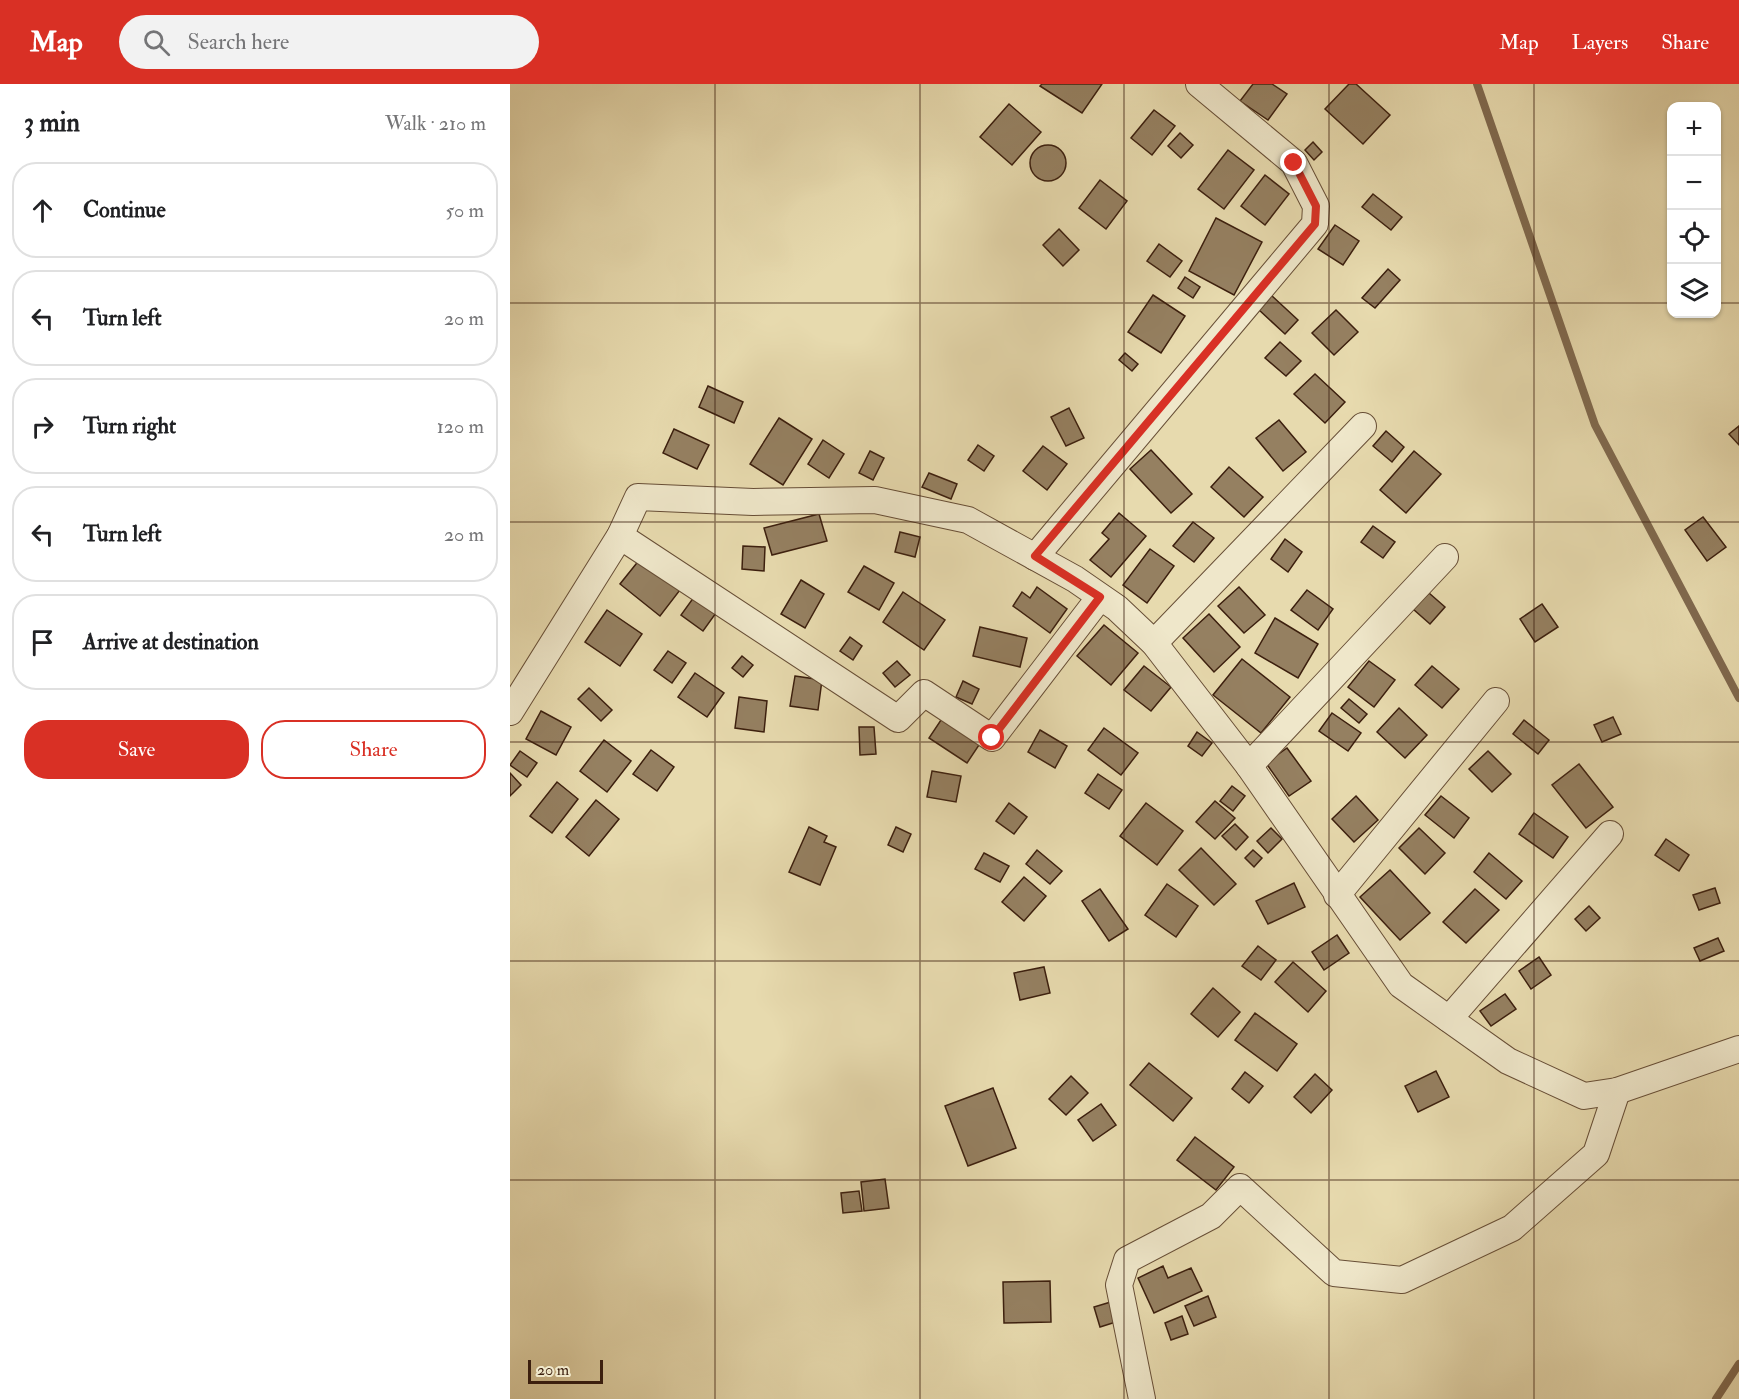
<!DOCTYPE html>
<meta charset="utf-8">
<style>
:root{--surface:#fff;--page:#f2f2f2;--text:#202124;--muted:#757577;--line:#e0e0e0;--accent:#d93025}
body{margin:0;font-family:"IM FELL Double Pica",serif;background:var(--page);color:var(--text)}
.controls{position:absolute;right:18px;top:18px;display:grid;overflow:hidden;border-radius:12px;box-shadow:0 2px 4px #0004}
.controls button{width:54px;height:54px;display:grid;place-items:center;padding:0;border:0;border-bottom:2px solid var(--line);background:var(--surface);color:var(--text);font:30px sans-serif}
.scale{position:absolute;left:18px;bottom:15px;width:75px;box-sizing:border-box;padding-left:6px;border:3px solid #3c1f0e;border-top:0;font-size:16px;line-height:21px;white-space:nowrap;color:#3c1f0e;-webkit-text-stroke:4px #efe7ca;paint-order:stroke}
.stop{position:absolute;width:18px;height:18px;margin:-14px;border:4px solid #d93025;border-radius:50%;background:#fff}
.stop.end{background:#d93025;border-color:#fff;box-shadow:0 2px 6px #0008}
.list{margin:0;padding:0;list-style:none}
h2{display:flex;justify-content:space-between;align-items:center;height:78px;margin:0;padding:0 24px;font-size:26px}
h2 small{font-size:20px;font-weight:400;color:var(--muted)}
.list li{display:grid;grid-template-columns:39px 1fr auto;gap:18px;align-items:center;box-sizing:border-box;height:96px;margin:0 12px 12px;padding:0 12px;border:2px solid var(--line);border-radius:24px}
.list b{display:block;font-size:22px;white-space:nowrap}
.list em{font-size:20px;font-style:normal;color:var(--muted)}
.actions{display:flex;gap:12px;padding:18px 24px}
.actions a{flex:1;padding:14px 0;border:2px solid var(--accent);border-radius:24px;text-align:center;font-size:21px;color:var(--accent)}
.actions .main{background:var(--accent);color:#fff}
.icon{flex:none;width:33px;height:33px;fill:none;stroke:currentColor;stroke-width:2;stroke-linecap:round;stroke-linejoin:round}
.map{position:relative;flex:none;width:1229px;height:1315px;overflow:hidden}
header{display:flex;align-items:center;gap:36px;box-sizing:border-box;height:84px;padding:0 30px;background:var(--accent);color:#fff}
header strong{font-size:28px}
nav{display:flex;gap:33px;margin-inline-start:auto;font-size:21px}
.search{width:420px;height:54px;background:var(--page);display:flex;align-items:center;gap:15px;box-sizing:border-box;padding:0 21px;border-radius:33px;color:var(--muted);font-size:22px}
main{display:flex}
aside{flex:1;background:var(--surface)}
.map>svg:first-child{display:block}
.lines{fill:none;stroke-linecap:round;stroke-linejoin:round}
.stream{stroke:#80694e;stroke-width:8}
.building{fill:#958061;stroke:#3c1f0e;stroke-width:1.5}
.street-casing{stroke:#674e36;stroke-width:28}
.street{stroke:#efe7ca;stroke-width:26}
.route{stroke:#d93025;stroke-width:8}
.grid{fill:none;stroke:#3c1f0e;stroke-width:1.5;stroke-opacity:0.55}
</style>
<header>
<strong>Map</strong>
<div class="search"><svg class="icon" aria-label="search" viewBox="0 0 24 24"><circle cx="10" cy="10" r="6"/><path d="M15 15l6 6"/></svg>Search here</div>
<nav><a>Map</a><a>Layers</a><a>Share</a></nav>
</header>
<main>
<aside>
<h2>3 min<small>Walk · 210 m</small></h2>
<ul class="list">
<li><svg class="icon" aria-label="ahead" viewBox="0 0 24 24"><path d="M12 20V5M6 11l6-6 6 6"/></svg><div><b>Continue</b></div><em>50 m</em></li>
<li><svg class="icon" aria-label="left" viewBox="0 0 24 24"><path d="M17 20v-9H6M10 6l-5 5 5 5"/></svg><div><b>Turn left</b></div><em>20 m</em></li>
<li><svg class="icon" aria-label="right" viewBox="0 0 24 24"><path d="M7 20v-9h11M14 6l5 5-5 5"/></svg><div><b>Turn right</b></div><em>120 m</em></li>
<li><svg class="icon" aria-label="left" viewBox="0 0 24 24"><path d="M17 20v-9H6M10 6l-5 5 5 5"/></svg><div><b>Turn left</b></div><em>20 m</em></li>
<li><svg class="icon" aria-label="arrive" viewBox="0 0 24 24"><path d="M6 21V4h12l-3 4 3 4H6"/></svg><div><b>Arrive at destination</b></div></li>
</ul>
<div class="actions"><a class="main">Save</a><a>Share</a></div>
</aside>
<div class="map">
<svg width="1229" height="1315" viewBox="0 0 1229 1315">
<rect width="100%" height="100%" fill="#e7daae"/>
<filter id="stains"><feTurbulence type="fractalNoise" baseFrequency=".00333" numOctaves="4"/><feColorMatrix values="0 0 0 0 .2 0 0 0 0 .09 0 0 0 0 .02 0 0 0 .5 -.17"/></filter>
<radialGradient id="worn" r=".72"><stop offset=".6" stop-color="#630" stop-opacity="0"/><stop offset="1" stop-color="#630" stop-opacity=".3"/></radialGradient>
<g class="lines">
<g class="stream">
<path d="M967 0 1085 341 1229 614"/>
<path d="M1206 1315 1229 1280"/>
</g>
</g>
<g class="building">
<path d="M532 0H592L572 29 530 2Z"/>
<path d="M743 0H762L777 10 758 36 730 17Z"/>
<path d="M839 0H846L880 31 853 60 815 25Z"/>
<path d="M499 20 531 48 502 81 470 53Z"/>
<path d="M644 26 665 42 642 71 621 54Z"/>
<path d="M670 49 683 61 671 74 658 62Z"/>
<path d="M803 58 812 68 804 76 795 66Z"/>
<circle cx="538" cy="79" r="18"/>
<path d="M718 66 744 86 714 125 688 105Z"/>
<path d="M755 91 779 110 755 141 731 122Z"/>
<path d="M590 96 617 117 596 145 569 124Z"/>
<path d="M863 110 892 133 881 146 852 123Z"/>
<path d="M706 134 752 158 724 211 679 187Z"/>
<path d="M825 141 849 157 833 181 808 165Z"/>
<path d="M549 145 569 166 553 182 533 161Z"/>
<path d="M649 160 672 177 660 193 637 177Z"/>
<path d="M878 185 890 196 865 224 852 214Z"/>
<path d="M675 193 690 203 683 214 668 204Z"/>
<path d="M643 211 675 232 651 269 618 248Z"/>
<path d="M761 211 788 236 775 250 748 225Z"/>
<path d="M826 226 848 248 824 271 802 249Z"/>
<path d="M770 258 791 277 776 292 755 274Z"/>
<path d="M615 269 628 280 622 287 609 276Z"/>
<path d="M805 290 835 318 815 339 784 310Z"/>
<path d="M198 302 233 318 224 339 189 323Z"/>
<path d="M559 324 574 354 556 362 541 333Z"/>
<path d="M269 334 302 355 273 401 240 380Z"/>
<path d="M769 336 796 368 773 387 746 354Z"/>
<path d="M1229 342V361L1219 350Z"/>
<path d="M164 345 199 361 187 385 153 369Z"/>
<path d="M876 347 894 363 882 378 863 362Z"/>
<path d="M313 356 334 370 319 394 298 380Z"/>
<path d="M468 361 484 372 474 387 458 376Z"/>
<path d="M533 362 557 380 537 406 513 387Z"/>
<path d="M641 366 682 410 661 429 620 385Z"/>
<path d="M360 367 374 374 363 396 349 389Z"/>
<path d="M904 367 931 390 896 429 870 406Z"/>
<path d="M719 383 753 413 734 433 701 403Z"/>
<path d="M419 389 447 400 441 415 412 403Z"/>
<path d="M609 429 636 452 601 493 580 476 599 455 592 449Z"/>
<path d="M309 430 317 457 262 471 254 444Z"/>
<path d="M1193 433 1216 463 1197 477 1175 446Z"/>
<path d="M683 438 704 454 684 478 663 462Z"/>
<path d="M863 442 885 458 873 474 851 458Z"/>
<path d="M390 448 410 453 405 473 385 468Z"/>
<path d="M775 455 792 468 778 488 761 475Z"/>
<path d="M233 462 255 463 254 487 232 485Z"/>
<path d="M640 465 664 482 637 519 613 501Z"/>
<path d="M130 475 170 506 150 532 110 500Z"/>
<path d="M354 482 384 499 369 526 338 508Z"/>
<path d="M291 496 314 510 295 544 271 530Z"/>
<path d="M527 503 557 525 540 549 503 522 512 508 520 514Z"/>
<path d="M729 503 755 531 734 549 708 522Z"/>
<path d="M797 506 823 525 808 546 781 526Z"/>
<path d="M393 508 435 536 414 566 373 538Z"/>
<path d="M919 509 935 523 920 540 903 525Z"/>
<path d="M184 513 206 529 193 547 171 531Z"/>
<path d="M1032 520 1048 543 1025 558 1010 535Z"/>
<path d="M97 526 132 550 110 582 75 558Z"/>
<path d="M699 530 730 563 704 588 673 554Z"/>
<path d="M765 534 808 560 788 594 745 569Z"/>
<path d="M594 541 628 569 601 601 567 572Z"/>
<path d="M470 543 517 554 510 583 463 572Z"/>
<path d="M340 553 352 562 343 576 330 567Z"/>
<path d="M158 567 176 579 162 599 144 586Z"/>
<path d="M232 572 243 581 233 593 222 584Z"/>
<path d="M732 575 780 613 751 649 703 611Z"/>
<path d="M387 577 400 591 385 603 373 589Z"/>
<path d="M859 577 885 596 864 623 838 603Z"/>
<path d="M634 582 661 603 641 627 614 606Z"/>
<path d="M922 582 949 605 932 624 905 601Z"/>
<path d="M185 589 214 609 197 633 168 613Z"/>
<path d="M285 592 312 596 308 626 280 622Z"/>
<path d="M453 597 469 605 462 620 446 613Z"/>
<path d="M79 604 102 626 91 637 68 615Z"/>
<path d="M229 613 257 617 254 648 225 644Z"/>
<path d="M839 615 857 630 849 639 831 624Z"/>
<path d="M889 624 917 651 895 674 867 648Z"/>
<path d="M31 627 61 643 46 671 16 655Z"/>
<path d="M822 629 851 649 838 667 809 647Z"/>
<path d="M433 633 471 658 457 679 419 654Z"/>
<path d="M1103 633 1111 650 1092 658 1084 641Z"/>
<path d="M1014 636 1039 656 1028 670 1003 650Z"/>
<path d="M349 643H364L366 670 350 671Z"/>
<path d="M594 644 628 669 611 691 578 666Z"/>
<path d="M530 646 557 662 545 684 518 668Z"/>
<path d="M687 648 702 659 692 672 678 662Z"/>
<path d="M94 656 121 677 97 708 70 687Z"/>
<path d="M777 664 801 697 779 712 756 679Z"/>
<path d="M141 666 164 683 147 707 123 690Z"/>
<path d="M10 667 27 679 17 693 0 681Z"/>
<path d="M978 667 1001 690 982 708 959 685Z"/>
<path d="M1069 680 1103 723 1076 744 1042 701Z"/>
<path d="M422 687 451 692 446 718 417 713Z"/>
<path d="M0 689 11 701 0 712Z"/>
<path d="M588 690 612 706 599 725 575 709Z"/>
<path d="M47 698 68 715 42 749 20 732Z"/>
<path d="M722 702 735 712 723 727 710 717Z"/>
<path d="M846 712 868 736 844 758 822 735Z"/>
<path d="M931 712 959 734 944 754 915 731Z"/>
<path d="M86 716 109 735 79 772 56 753Z"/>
<path d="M705 717 725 734 705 755 686 738Z"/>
<path d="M499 719 517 733 504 750 486 737Z"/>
<path d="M636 719 673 747 647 781 610 752Z"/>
<path d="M1024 729 1058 753 1043 774 1009 750Z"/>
<path d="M725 740 738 753 726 766 712 752Z"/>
<path d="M299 743 317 752 314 758 326 763 310 801 279 788Z"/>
<path d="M386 743 401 750 393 768 378 761Z"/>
<path d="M761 744 772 755 758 769 747 757Z"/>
<path d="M909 744 935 769 915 790 889 764Z"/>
<path d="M1156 755 1179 771 1169 787 1145 771Z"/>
<path d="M691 764 726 800 704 821 669 786Z"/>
<path d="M527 766 552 787 540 800 516 780Z"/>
<path d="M743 766 752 774 744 783 735 774Z"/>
<path d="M474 769 499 782 490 798 465 785Z"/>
<path d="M979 769 1012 797 996 815 964 788Z"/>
<path d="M880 786 920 829 890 856 850 813Z"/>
<path d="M514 793 536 812 514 837 492 818Z"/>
<path d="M784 799 795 823 758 840 746 817Z"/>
<path d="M657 800 688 822 666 853 635 831Z"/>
<path d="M1205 804 1210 819 1189 826 1183 811Z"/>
<path d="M590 805 618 845 599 857 572 817Z"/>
<path d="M965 805 989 826 956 859 933 838Z"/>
<path d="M1079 822 1090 834 1076 847 1065 835Z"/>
<path d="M827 851 839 869 814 886 802 868Z"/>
<path d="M1208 854 1214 867 1190 877 1184 864Z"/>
<path d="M748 862 766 876 751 896 732 882Z"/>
<path d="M1029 873 1041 891 1021 905 1009 887Z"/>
<path d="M783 878 816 907 798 928 765 898Z"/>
<path d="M534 883 540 909 510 916 504 889Z"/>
<path d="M703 904 730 928 708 953 681 930Z"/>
<path d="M995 910 1006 925 981 942 970 927Z"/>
<path d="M745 929 787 960 767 987 725 956Z"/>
<path d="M639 979 682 1014 663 1037 620 1001Z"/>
<path d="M926 987 939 1013 908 1028 895 1002Z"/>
<path d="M735 988 753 1002 739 1019 722 1005Z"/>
<path d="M805 990 822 1006 801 1029 784 1013Z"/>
<path d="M561 992 578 1009 556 1031 539 1015Z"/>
<path d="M483 1004 506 1064 458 1082 435 1022Z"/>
<path d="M591 1020 606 1041 583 1057 568 1036Z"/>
<path d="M685 1053 724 1083 706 1106 667 1076Z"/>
<path d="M375 1095 379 1124 354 1127 351 1098Z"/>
<path d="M349 1107 352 1127 333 1129 331 1109Z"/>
<path d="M653 1182 658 1194 681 1184 692 1207 644 1229 628 1194Z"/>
<path d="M540 1197 541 1238 494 1239 493 1198Z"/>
<path d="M698 1212 706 1233 684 1242 675 1222Z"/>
<path d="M604 1217 609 1237 590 1243 584 1223Z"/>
<path d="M672 1232 678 1250 661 1256 655 1239Z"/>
</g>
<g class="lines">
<g class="street-casing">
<g id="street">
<path d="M110 452 388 635 414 609 482 654 590 513"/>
<path d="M525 473 805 140 806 122 784 79 689 0"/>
<path d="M644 559 853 342"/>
<path d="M0 628 110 452 128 413 243 418 365 416 458 436 565 495 607 524 644 559 739 682 891 901 998 977 1074 1012 1107 1007 1229 965"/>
<path d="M739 682 935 473"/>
<path d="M827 811 986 617"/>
<path d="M939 935 1100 750"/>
<path d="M632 1315 609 1201 617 1176 701 1132 730 1103 824 1189 892 1196 1002 1144 1086 1070 1107 1007"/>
</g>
</g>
<use href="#street" class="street"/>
</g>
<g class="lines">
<path class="route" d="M482 654 590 513 525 472 805 140 806 122 784 79"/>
</g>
<path class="grid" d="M205 0V1315M410 0V1315M614 0V1315M819 0V1315M1024 0V1315M0 219H1162M1206 219H1229M0 438H1229M0 658H1229M0 877H1229M0 1096H1229"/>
<rect width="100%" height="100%" filter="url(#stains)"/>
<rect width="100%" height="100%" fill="url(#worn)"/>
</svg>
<div class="controls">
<button>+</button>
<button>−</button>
<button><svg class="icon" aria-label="locate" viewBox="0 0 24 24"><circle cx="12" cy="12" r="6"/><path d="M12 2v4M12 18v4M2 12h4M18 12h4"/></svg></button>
<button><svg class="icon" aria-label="layers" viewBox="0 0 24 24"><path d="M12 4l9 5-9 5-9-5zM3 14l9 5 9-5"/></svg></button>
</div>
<div class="scale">20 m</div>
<div class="stop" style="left:482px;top:654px"></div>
<div class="stop end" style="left:784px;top:79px"></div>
</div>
</main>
